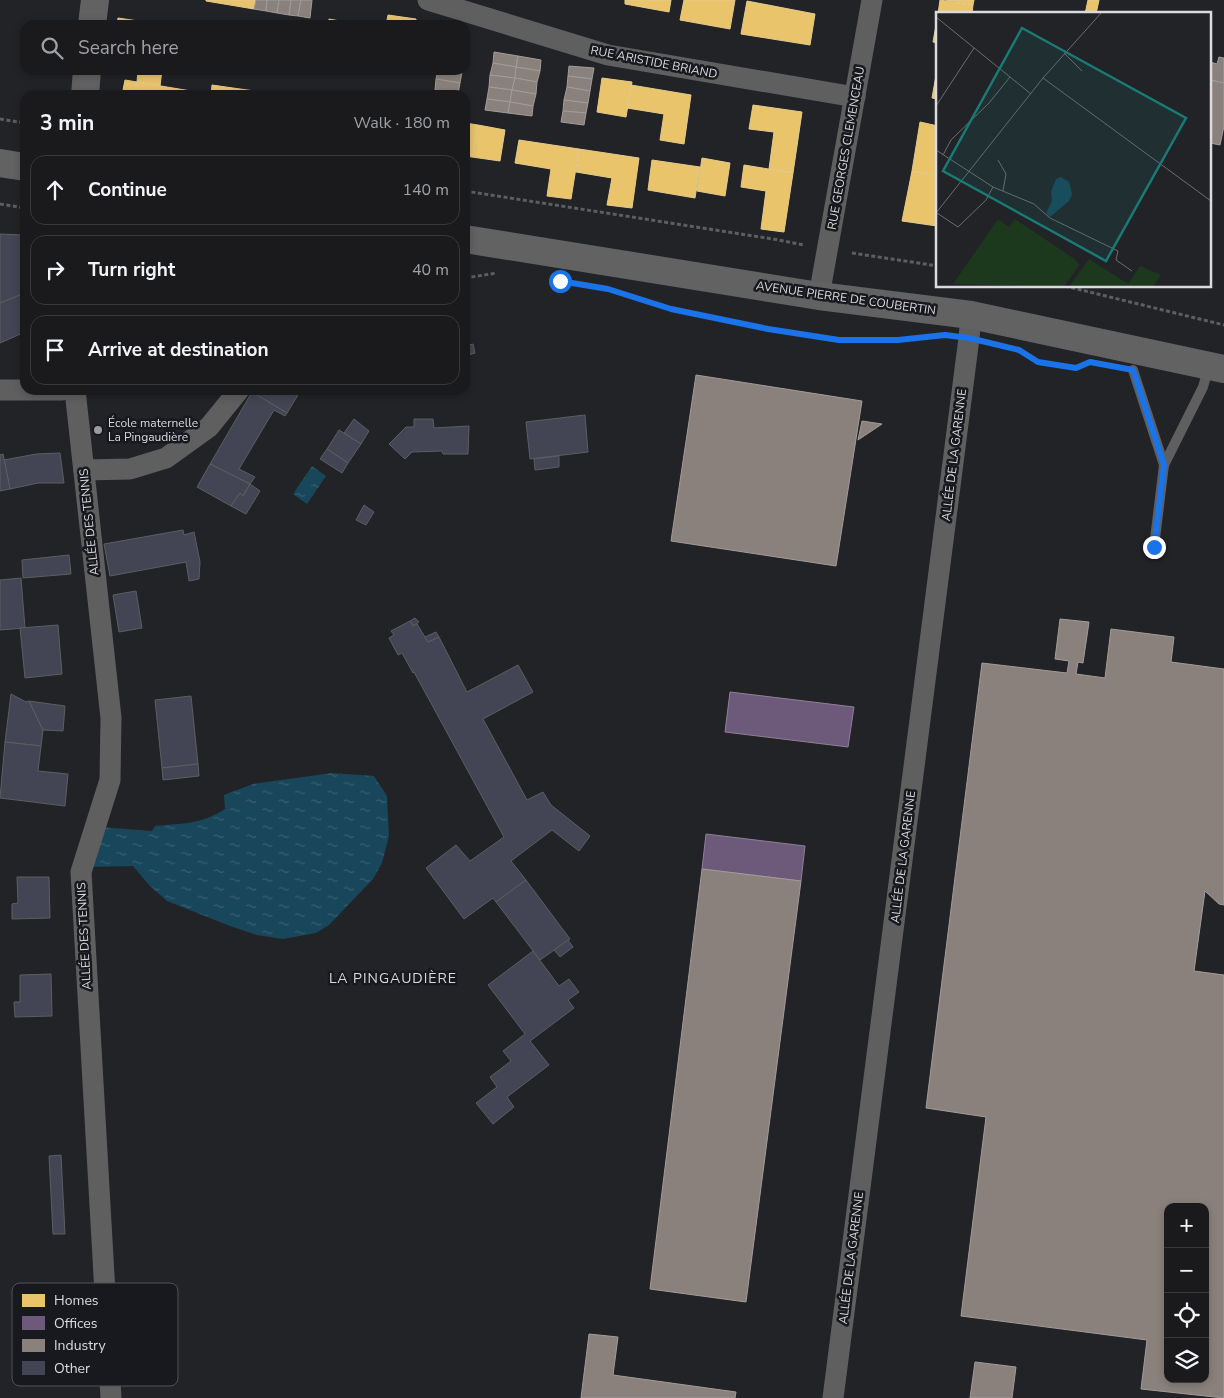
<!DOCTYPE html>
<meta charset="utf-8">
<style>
:root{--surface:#1a1a1d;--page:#27272a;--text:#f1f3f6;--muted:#9fa1a4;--line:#38383b}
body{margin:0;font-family:"Nunito Sans",sans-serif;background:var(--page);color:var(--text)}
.controls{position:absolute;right:15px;bottom:15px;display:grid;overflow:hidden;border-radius:10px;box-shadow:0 2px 8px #0003}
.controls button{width:45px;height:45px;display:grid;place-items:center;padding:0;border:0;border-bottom:1px solid var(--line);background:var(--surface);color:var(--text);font:25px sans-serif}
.stop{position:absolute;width:15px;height:15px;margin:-11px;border:4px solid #1a73e8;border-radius:50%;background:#fff}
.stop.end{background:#1a73e8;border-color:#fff;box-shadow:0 1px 5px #0008}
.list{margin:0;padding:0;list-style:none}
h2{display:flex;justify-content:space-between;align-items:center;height:65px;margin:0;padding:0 20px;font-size:21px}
h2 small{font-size:16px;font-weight:400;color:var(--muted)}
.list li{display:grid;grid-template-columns:32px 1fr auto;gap:15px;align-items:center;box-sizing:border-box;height:70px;margin:0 10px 10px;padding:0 10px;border:1px solid var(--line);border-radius:15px}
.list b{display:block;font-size:19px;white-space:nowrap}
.list em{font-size:16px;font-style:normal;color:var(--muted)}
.icon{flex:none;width:28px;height:28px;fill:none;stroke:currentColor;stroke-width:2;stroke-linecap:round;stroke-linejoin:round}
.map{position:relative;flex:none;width:1224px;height:1398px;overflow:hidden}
.search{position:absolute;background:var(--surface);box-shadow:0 2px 8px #0003;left:20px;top:20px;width:450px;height:55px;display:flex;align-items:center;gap:12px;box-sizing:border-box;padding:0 18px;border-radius:15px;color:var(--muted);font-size:19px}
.panel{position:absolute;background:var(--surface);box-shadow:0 2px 8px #0003;left:20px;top:90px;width:450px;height:305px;border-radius:15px}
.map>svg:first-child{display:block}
.water{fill:url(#water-ripples)}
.homes{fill:#e9c46a;stroke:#e4cb8d}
.offices{fill:#6d597a;stroke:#8e8098}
.industry{fill:#8a817c;stroke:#a29c9a;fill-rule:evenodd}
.building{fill:#444554;stroke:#5d5e61}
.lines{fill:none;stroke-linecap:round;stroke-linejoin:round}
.path{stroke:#5e5e5f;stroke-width:3;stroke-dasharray:4 2.5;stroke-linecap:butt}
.lane{stroke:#605f60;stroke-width:10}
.street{stroke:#605f60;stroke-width:21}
.secondary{stroke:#636263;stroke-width:28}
.route{stroke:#1a73e8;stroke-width:6}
.poi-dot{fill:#9a9a9f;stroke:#18191e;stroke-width:2}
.labels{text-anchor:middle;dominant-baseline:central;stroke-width:5;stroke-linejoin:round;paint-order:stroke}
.street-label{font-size:12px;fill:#dadadf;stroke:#18191e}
.poi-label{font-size:12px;fill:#dadadf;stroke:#18191e;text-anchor:start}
.neighbourhood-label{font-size:14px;letter-spacing:1px;fill:#dadadf;stroke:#18191e}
.inset-road{fill:none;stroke:#6c6c71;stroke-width:1}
.view{fill:#197b74;fill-opacity:0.15;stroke:#197b74;stroke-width:2.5}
.inset-edge{fill:none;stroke:#dadadf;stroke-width:2.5}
.key{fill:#18191e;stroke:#525358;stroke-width:1}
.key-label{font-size:14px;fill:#dadadf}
</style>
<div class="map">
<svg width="1224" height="1398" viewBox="0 0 1224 1398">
<defs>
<pattern id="water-ripples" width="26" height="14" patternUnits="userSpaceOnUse" patternTransform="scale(1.25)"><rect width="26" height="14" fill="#18465a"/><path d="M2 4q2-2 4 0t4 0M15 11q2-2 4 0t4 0" fill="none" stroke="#396071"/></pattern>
</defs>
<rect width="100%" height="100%" fill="#222327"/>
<g class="water">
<path d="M312 466 326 476 307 504 293 494Z"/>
<path d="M332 773 374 776 387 796 389 836 382 863 373 879 329 925 316 933 283 939 257 935 230 926 167 901 149 885 133 866 88 867 100 827 152 831 155 826C183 823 200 825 225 809L224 795 253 784Z"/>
</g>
<g class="homes">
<path d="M206 0H256L254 9 206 1Z"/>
<path d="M625 0H671L669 12 625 4Z"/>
<path d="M684 0H735L730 29 680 20Z"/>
<path d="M940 0 973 5 972 14H938Z"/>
<path d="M946 0H974L973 5Z"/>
<path d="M1088 0H1099L1096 14H1085Z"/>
<path d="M747 1 815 14 810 45 741 34Z"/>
<path d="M938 14V43L933 42Z"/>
<path d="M388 15 416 19V25H386Z"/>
<path d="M118 18 166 25H117Z"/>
<path d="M329 19 357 24V25H328Z"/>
<path d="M938 64V99L932 98Z"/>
<path d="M138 70H162L160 86 137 82Z"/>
<path d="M602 78 632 82 626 117 597 112Z"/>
<path d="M125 80 137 82 135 95H122Z"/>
<path d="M137 82 197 92 196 95H135Z"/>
<path d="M212 85 240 89 239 95H211Z"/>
<path d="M631 85 691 95 684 144 660 140 664 114 627 108Z"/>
<path d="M240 89 270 93 269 95H239Z"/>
<path d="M753 105 802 112 793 173 769 169 774 132 749 129Z"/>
<path d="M920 122 938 126V176L912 171Z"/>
<path d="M465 123 478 125 472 157 465 156Z"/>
<path d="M478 125 505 130 500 161 472 157Z"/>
<path d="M519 140 579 149 571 199 547 196 551 169 515 163Z"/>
<path d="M579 149 639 158 632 208 607 205 612 178 576 172Z"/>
<path d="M702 158 730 163 725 196 697 191Z"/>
<path d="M652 160 700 167 695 198 648 190Z"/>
<path d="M744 165 793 173 784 232 761 229 766 191 741 187Z"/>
<path d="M912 171 938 176 937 226 902 221Z"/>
</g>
<g class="offices">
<path d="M730 692 854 707 848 747 725 732Z"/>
<path d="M706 834 805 846 801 881 702 869Z"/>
</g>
<g class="industry">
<path d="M256 0H267L266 11 254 9Z"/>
<path d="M267 0H279L277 13 266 11Z"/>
<path d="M279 0H291L289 15 277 13Z"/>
<path d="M291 0H301L298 16 289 15Z"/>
<path d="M301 0H312L310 18 298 16Z"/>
<path d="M494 52 518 56 516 67 493 63Z"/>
<path d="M518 56 541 60 540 71 516 67Z"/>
<path d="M1219 57 1224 58V83L1210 80V62L1217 64Z"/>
<path d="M493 63 516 67 515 78 490 75Z"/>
<path d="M569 66 594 68 592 79 568 76Z"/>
<path d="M516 67 540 71 537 82 515 78Z"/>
<path d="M438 70 462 72 460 83 436 79Z"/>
<path d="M490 75 515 78 512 90 489 87Z"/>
<path d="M568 76 592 79 590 91 567 87Z"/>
<path d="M515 78 537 82 536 94 512 90Z"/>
<path d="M436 79 460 83 458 94 435 90Z"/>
<path d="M1210 80 1224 83V126L1220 145 1210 143Z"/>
<path d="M489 87 512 90 510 102 487 99Z"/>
<path d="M567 87 590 91 588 103 564 100Z"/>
<path d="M435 90 458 94V95H434Z"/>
<path d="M512 90 536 94 533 106 510 102Z"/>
<path d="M487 99 510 102 508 113 485 110Z"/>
<path d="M564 100 588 103 586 113 563 111Z"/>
<path d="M510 102 533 106 532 116 508 113Z"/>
<path d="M563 111 586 113 584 125 561 122Z"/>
<path d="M696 375 862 401 836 566 671 541Z"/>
<path d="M862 421 882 424 858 440Z"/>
<path d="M1060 619 1089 622 1083 663 1078 662 1076 674 1105 678 1111 629 1174 637 1171 662 1224 669V905L1219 904 1205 891 1194 971 1224 975V1398L1141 1389 1147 1340 961 1316 986 1117 926 1108 982 663 1067 673 1069 661 1055 659ZM1168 1207H1205V1379H1168Z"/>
<path d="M702 869 801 881 746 1302 650 1289Z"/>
<path d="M589 1334 618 1337 613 1375 736 1392 735 1398H581Z"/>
<path d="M975 1362 1016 1367 1012 1398H970Z"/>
</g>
<g class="building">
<path d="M0 234 23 235V245H25V293L0 303Z"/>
<path d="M25 293V332L0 343V303Z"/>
<path d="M473 344 475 353 465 356V346Z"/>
<path d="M253 390H301L287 413 252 392Z"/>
<path d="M252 392 287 413 285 416 274 410 239 469 255 477 250 484 210 464Z"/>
<path d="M585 415 588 452 530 459 526 422Z"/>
<path d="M354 419 369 431 361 444 344 433Z"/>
<path d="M414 419H433L434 428 469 426 468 454H443L442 451 412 452 405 459 389 444 406 427H414Z"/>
<path d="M339 430 361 444 348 463 327 449Z"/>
<path d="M327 449 348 463 342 473 320 459Z"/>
<path d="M60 453 64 483H38L10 489 4 460 36 454Z"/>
<path d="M3 454 10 489 0 491V455Z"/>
<path d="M559 456V467L535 470 534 459Z"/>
<path d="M210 464 250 484 243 496 240 493 231 506 197 487Z"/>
<path d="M250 484 260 491 246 514 231 506 240 493 243 496Z"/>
<path d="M364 505 374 512 366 525 356 520Z"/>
<path d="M183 530 184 535 194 532 200 562 199 579 189 581 186 562 110 576 104 544Z"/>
<path d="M69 555 71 574 23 578 22 560Z"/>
<path d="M21 578 25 628 0 630V580Z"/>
<path d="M136 591 142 628 119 632 113 595Z"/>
<path d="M415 618 419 622 413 626 410 621Z"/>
<path d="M410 621 413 626 417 624 428 642 439 637 467 692 518 665 533 692 483 719 527 800 543 792 551 805 590 836 579 851 552 830 511 861 526 880 496 902 493 898 464 919 426 868 456 845 470 861 504 837 414 672 413 673 402 653 398 655 389 638 394 635 391 631Z"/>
<path d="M58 625 62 674 25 678 20 628Z"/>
<path d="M436 632 439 637 428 642 425 637Z"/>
<path d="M11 694 26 702 29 701 43 730 41 746 5 742Z"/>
<path d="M191 696 198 764 162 768 155 700Z"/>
<path d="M29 701 65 706 63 731 43 730Z"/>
<path d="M5 742 41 746 38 771 68 774 65 806 0 798Z"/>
<path d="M198 764 199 776 163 780 162 768Z"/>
<path d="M17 877H49L50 918 12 919V904L18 903Z"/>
<path d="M526 880 570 939 540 960 496 902Z"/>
<path d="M568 940 573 947 560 957 554 950Z"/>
<path d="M533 951 559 986 569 979 579 992 568 1000 574 1008 530 1041 549 1065 507 1097 514 1107 493 1124 476 1103 497 1087 490 1077 511 1061 503 1051 525 1034 488 985Z"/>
<path d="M51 974 52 1016 15 1017 14 1002H20V975Z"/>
<path d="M61 1155 65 1234H53L49 1156Z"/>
</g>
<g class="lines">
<g class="path">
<path d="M0 119 25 123"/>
<path d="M465 191 773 239 804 245"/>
<path d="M0 204 25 208"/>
<path d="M852 253 938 266"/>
<path d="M465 278 497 273"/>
<path d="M1065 286 1224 325"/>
<path d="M628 295 671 309 767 329 839 341 916 338"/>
<path d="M1031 358 1038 362 1071 367"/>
</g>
<g class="lane">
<path d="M1133 370 1164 465"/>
<path d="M1154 547 1164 465 1203 387 1209 366"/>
</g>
<g class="street">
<path d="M428 0 608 55 855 97"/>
<path d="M819 296 872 0"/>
<path d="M0 390H25"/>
<path d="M28 390H62"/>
<path d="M75 390 111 718 110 780 81 872 111 1398"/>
<path d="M84 470 130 469 166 458 209 427 239 390"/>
<path d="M833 1398 969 338 971 315"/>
</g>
<g class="secondary">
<path d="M92 25 95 0"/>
<path d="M85 95 87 70"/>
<path d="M0 163 25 167"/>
<path d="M465 239 819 296 971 315 1224 369"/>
</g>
</g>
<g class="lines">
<path class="route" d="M560 281 608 289 671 309 768 329 839 340H898L945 335 969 338 1019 350 1038 362 1076 368 1090 362 1133 370 1164 465 1154 547"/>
</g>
<circle class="poi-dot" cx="98" cy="430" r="5"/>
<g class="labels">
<g class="street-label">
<text transform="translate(654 62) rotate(11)">RUE ARISTIDE BRIAND</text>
<text transform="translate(846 148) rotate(-80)">RUE GEORGES CLEMENCEAU</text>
<text transform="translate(846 298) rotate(8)">AVENUE PIERRE DE COUBERTIN</text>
<text transform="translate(954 455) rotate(-83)">ALLÉE DE LA GARENNE</text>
<text transform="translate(89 522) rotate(-96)">ALLÉE DES TENNIS</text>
<text transform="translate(903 857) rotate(-83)">ALLÉE DE LA GARENNE</text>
<text transform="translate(84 936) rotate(-93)">ALLÉE DES TENNIS</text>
<text transform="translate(851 1258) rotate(-83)">ALLÉE DE LA GARENNE</text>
</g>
<g class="poi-label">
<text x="108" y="423">École maternelle<tspan x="108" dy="14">La Pingaudière</tspan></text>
</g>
<g class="neighbourhood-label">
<text x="393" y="978">LA PINGAUDIÈRE</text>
</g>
</g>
<g transform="translate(936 12)">
<rect width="275" height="275" fill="#222327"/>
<path d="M62 207 73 215 79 207 140 248 143 253 128 275 17 272ZM153 247 192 272 204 254 225 263 217 275H133Z" fill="#1d391d"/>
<path d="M125 165 133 170 136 182 133 189 114 205 110 201 116 189 115 180 120 167Z" fill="#18465a"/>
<path class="inset-road" d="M0 5 95 82M128 41 146 59M107 66 275 189M0 94 38 36M0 138 57 175 98 192 114 206 182 239 180 248 196 259M7 143 15 128 53 91 74 65M62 148 70 162 67 179M0 201 107 66 166 0M1 201 22 215 50 188 57 175"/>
<path class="view" d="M86 16 250 106 170 249 7 159Z"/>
<rect width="275" height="275" class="inset-edge"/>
</g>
<rect x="12" y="1283" width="166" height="103" rx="8" class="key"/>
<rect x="22" y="1294" width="23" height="13" fill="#e9c46a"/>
<rect x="22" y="1316" width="23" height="14" fill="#6d597a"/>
<rect x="22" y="1339" width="23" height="13" fill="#8a817c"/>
<rect x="22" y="1361" width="23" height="14" fill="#444554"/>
<g class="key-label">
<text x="54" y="1305">Homes</text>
<text x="54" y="1328">Offices</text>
<text x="54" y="1350">Industry</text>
<text x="54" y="1373">Other</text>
</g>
</svg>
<div class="controls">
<button>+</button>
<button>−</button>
<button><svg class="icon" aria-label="locate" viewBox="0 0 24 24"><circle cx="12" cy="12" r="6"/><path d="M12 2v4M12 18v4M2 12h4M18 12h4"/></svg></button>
<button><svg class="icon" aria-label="layers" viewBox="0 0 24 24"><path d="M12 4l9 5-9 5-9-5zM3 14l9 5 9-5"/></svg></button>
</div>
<div class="stop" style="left:560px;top:281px"></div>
<div class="stop end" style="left:1154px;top:547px"></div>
<div class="search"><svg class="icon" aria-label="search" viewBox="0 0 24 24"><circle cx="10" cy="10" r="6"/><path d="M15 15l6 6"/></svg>Search here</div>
<section class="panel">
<h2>3 min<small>Walk · 180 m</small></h2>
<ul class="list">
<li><svg class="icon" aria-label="ahead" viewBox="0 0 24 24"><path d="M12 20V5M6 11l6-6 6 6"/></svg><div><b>Continue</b></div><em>140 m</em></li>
<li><svg class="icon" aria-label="right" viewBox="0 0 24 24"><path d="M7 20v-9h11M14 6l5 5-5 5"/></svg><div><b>Turn right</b></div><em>40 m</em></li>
<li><svg class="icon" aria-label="arrive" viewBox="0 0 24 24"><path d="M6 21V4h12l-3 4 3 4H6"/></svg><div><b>Arrive at destination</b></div></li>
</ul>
</section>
</div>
